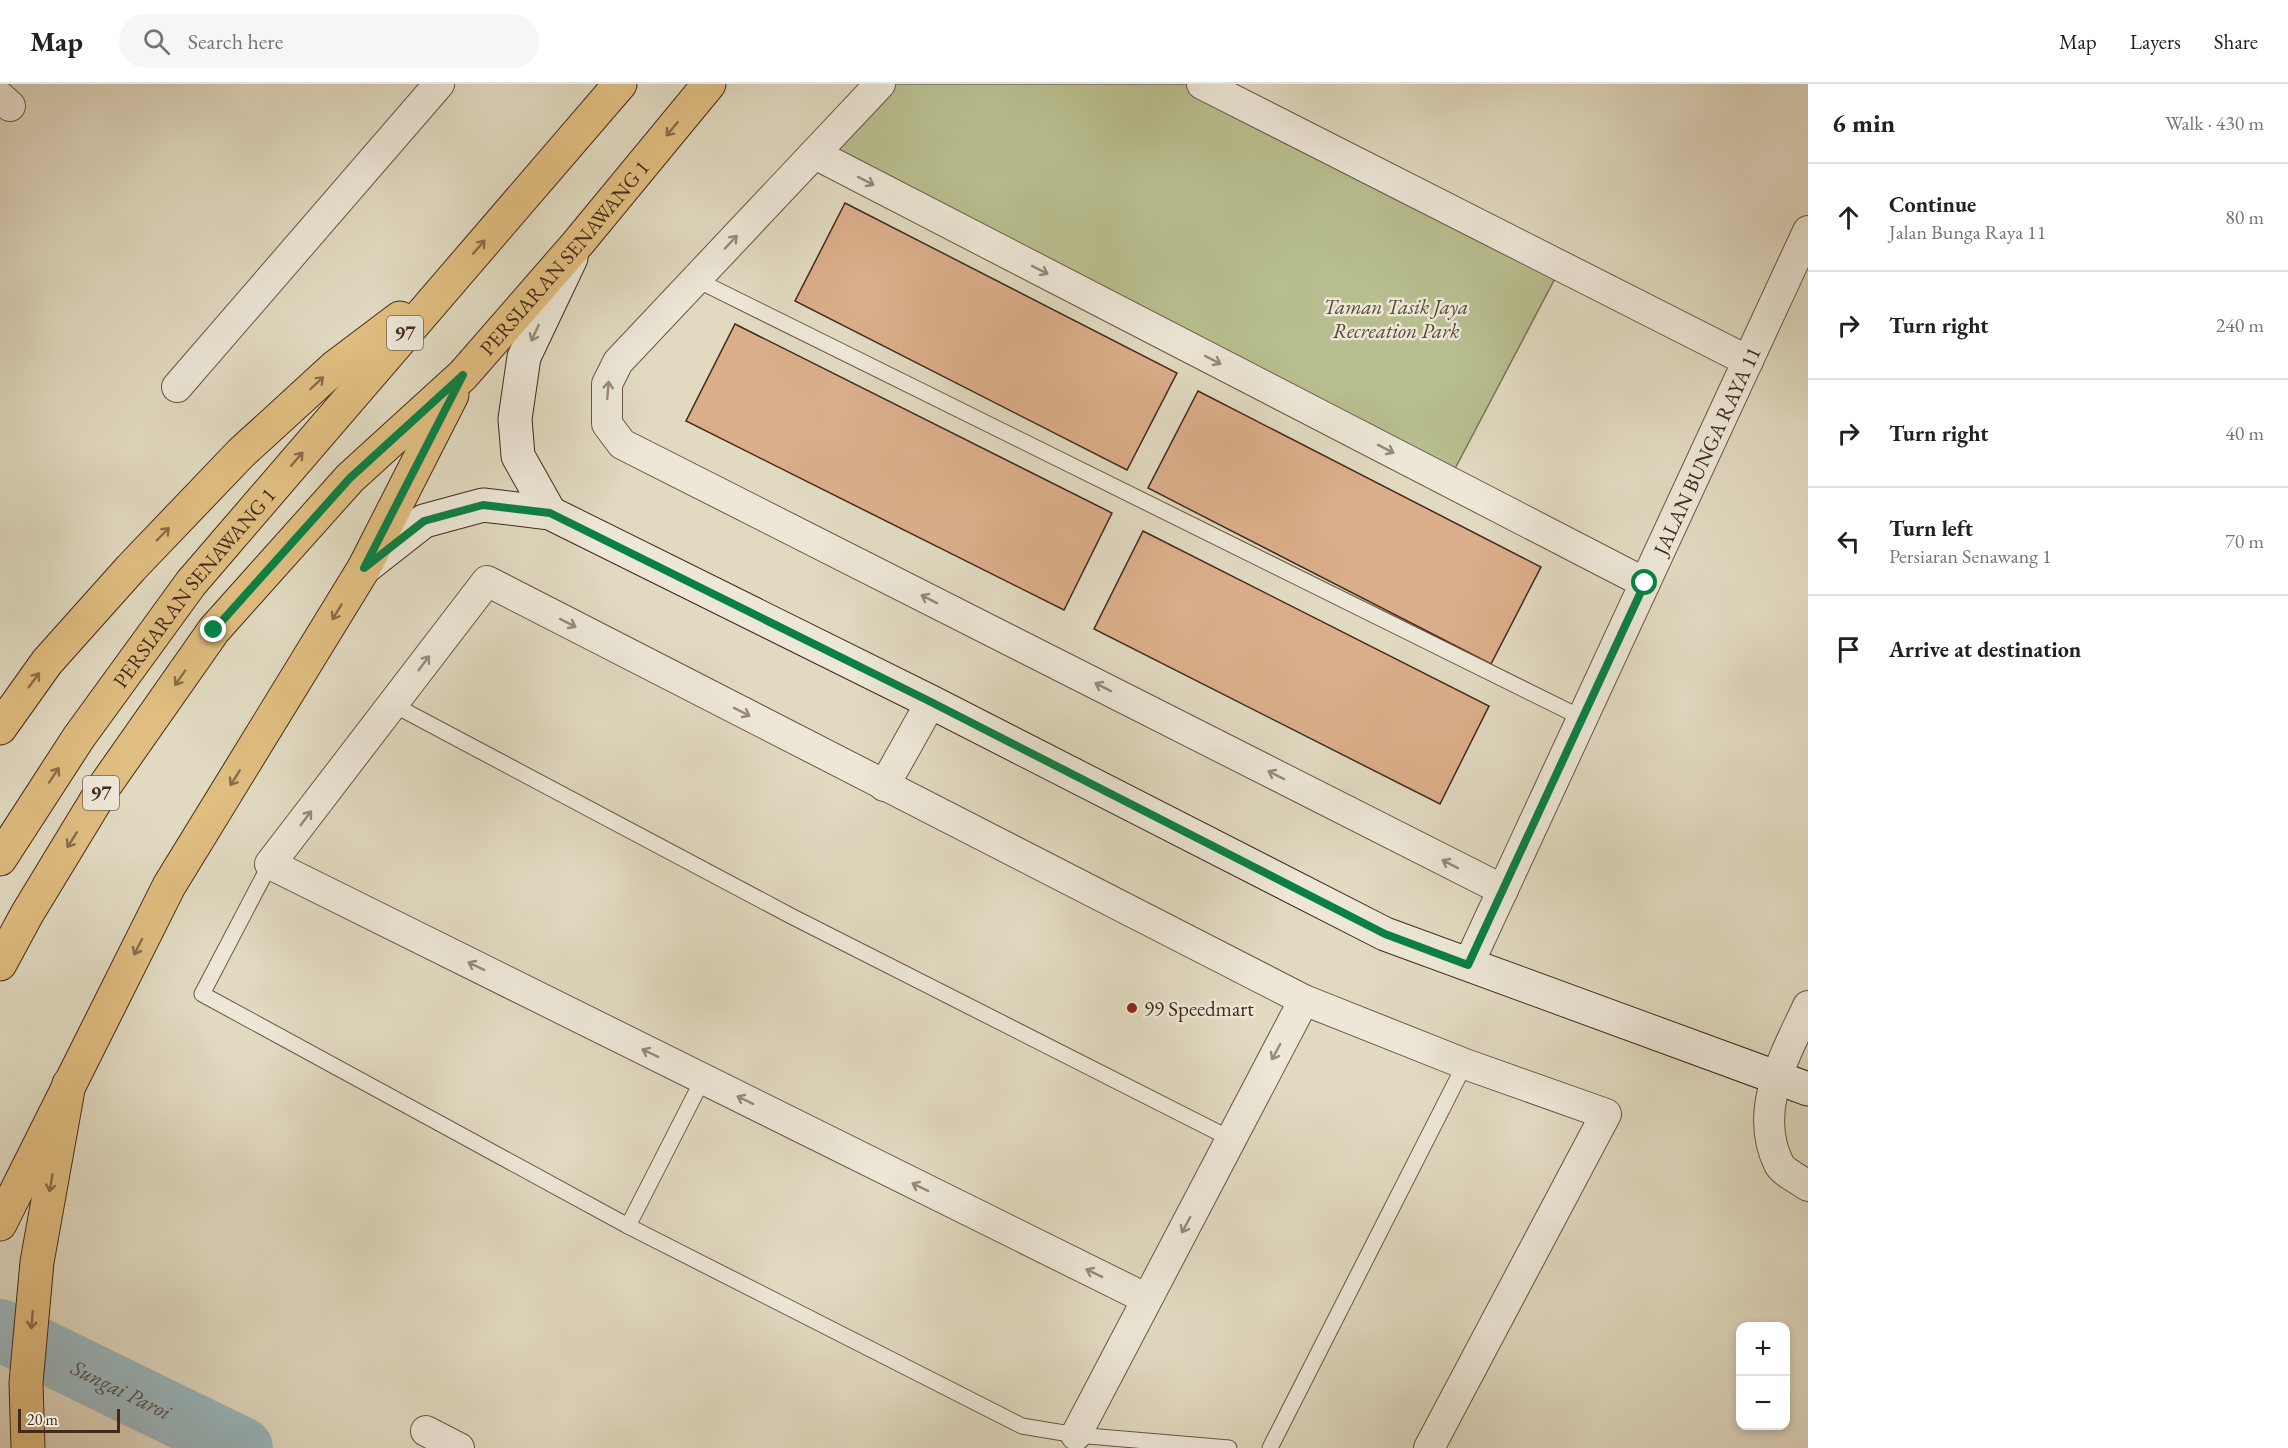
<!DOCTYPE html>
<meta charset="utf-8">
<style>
:root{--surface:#fff;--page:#f6f6f6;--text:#202124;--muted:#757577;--line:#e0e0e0}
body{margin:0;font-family:"EB Garamond",serif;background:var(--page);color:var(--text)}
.controls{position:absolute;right:18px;bottom:18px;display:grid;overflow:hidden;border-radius:12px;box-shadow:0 3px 9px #0003}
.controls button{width:54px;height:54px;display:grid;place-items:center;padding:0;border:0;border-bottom:2px solid var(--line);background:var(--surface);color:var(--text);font:30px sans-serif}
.scale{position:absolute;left:18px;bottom:15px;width:102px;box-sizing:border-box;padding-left:6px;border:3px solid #422919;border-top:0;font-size:16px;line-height:21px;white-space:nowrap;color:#422919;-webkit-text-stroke:4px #ece7d7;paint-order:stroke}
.stop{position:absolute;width:18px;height:18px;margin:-14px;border:4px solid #0b8043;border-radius:50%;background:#fff}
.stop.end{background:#0b8043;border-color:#fff;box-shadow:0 2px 6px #0008}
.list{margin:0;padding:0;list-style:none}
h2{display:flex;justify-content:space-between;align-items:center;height:78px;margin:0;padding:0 24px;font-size:26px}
h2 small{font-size:20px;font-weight:400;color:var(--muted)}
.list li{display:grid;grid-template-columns:39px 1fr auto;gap:18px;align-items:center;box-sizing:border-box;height:108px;padding:0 24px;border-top:2px solid var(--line)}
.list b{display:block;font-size:22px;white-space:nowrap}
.list p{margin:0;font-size:20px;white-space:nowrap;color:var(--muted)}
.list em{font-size:20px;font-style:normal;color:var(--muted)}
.icon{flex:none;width:33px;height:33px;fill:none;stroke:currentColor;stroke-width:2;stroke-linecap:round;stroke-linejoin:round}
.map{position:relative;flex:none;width:1808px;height:1364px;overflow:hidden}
header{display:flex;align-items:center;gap:36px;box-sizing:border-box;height:84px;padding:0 30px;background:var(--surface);border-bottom:2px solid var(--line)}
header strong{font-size:28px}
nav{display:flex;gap:33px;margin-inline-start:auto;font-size:21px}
.search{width:420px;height:54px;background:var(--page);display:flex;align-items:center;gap:15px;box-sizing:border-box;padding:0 21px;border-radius:33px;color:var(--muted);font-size:22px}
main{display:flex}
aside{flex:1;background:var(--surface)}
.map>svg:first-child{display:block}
.green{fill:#b8be8f;stroke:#7d7454;stroke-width:1.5}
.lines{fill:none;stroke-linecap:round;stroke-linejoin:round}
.river{stroke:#9ab7be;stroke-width:62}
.building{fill:#dbae8b;stroke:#422919;stroke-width:1.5}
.lane-casing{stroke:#6a5543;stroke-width:17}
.street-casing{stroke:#6a5543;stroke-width:32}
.secondary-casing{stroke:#422919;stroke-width:35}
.primary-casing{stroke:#422919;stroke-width:35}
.highway-casing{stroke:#422919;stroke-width:35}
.lane{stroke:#ece7d7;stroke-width:15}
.street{stroke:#ece7d7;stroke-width:30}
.secondary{stroke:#ece7d7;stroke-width:33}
.primary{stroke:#e0bd80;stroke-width:33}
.highway{stroke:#e0bd80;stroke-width:33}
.oneway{stroke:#896c47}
.oneway2{stroke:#978878}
.route{stroke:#0b8043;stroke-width:8}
.poi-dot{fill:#8f2418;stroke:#ece7d7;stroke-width:2}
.labels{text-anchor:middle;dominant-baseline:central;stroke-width:5;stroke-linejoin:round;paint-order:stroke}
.shield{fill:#ece7d7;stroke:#756252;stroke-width:1.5}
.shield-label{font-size:20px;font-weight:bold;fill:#422919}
.street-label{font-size:21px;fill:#422919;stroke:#ece7d7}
.park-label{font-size:21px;font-style:italic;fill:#5a4731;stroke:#ece7d7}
.poi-label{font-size:21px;fill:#422919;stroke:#ece7d7;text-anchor:start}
.water-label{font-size:22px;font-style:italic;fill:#584c42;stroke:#ece7d7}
</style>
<header>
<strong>Map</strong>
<div class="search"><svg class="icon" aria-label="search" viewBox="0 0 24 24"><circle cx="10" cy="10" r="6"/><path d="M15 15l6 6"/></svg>Search here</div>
<nav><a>Map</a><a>Layers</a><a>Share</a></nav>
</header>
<main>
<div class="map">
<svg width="1808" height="1364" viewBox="0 0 1808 1364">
<rect width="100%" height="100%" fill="#e1dac1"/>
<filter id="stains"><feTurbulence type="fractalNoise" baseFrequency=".00333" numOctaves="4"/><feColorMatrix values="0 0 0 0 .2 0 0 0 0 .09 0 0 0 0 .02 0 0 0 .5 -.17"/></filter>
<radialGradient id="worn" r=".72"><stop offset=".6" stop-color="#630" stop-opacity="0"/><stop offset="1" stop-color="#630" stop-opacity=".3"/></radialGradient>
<path class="green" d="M882 0H1200L1561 183 1449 396 815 70Z"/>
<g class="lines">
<path class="river" id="s1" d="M0 1246 242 1364"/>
</g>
<g class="building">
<path d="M845 119 1177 289 1127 386 795 217Z"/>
<path d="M735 240 1112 429 1064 526 686 337Z"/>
<path d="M1198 307 1541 483 1491 580 1148 404Z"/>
<path d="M1143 447 1489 622 1440 720 1094 545Z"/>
</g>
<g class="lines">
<g class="lane-casing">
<g id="lane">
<path d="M695 195 1582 634"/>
<path d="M392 620 791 832 1231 1055"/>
<path d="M270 780 202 910 628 1142 1022 1342 1076 1351 1229 1364"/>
<path d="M628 1142 703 995"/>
<path d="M1270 1364 1465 980"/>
</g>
</g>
<g class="street-casing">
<g id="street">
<path d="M880 0 618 278 607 300V340L622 360 1503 806"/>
<path d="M1202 0 1748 277"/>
<path d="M0 13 10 22"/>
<path d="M815 70 1645 499"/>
<path d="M177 303 439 0"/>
<path d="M884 702 931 618"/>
<path id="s2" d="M1468 881 1808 147"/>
<path d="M1808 922C1786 970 1752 1026 1779 1080 1783 1088 1800 1096 1808 1102"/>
<path d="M1147 1215 270 780 487 497 1304 916 1465 980 1606 1030 1429 1364"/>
<path d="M426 1347 459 1364"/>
<path d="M1076 1351 1304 916"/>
</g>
</g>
<g class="secondary-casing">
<g id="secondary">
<path d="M550 429 518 372 515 335 524 273 571 174"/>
<path d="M364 484 424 437 483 421 550 429 931 618 1385 850 1808 1005"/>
</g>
</g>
<g class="primary-casing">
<g id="primary">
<path d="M0 644 47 578 131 484 241 369 335 283 400 234"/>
<path id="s3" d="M0 775 79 653 191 499 620 0"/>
<path id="s4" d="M0 880 27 830 106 700 214 546 350 394 463 291 578 159 709 0"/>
<path d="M0 1140 169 802 364 484 452 311"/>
</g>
</g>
<g class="highway-casing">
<path id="highway" d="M28 1364 26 1299 37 1178 69 1000"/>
</g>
<use href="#lane" class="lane"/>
<use href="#street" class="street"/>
<use href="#secondary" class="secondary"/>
<use href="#primary" class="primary"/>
<use href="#highway" class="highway"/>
</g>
<defs><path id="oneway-shaft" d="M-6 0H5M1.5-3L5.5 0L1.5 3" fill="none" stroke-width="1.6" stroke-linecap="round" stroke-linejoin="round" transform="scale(1.5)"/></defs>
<g class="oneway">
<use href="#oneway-shaft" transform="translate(672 45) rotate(130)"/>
<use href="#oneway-shaft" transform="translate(479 163) rotate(-49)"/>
<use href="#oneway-shaft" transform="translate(317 299) rotate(-43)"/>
<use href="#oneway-shaft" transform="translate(297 375) rotate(-49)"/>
<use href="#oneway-shaft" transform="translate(163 450) rotate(-46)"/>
<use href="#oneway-shaft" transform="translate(337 528) rotate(121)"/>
<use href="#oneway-shaft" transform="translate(180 594) rotate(125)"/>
<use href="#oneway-shaft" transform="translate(34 596) rotate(-54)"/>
<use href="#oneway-shaft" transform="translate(54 691) rotate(-57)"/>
<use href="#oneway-shaft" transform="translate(235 694) rotate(122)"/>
<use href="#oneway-shaft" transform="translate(72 756) rotate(122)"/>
<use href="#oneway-shaft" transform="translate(138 863) rotate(117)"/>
<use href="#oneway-shaft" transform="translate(51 1099) rotate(100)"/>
<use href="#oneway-shaft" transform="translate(32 1236) rotate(95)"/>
</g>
<g class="oneway2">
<use href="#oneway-shaft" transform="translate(866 97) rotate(27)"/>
<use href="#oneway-shaft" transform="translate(731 158) rotate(-47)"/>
<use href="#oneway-shaft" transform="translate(1040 186) rotate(27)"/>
<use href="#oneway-shaft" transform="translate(535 249) rotate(115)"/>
<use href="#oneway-shaft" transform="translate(1213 276) rotate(27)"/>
<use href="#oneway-shaft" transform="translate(608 306) rotate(-85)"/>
<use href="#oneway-shaft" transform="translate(1386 365) rotate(27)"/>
<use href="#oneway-shaft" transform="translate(929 515) rotate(-153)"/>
<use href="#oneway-shaft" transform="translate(568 539) rotate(27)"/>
<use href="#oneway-shaft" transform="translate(424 579) rotate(-53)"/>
<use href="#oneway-shaft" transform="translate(1103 603) rotate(-153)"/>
<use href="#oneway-shaft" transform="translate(742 628) rotate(27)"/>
<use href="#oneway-shaft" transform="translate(1276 691) rotate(-153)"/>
<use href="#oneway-shaft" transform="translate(306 734) rotate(-53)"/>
<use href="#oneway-shaft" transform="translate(1450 780) rotate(-153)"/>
<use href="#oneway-shaft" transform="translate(476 882) rotate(-154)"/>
<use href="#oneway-shaft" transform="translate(1276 968) rotate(118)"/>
<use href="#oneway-shaft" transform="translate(650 969) rotate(-154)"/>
<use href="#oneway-shaft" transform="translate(745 1016) rotate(-154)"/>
<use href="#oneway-shaft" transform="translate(920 1103) rotate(-154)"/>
<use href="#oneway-shaft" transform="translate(1186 1141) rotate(118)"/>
<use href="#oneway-shaft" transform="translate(1094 1189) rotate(-154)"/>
</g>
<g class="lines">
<path class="route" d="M214 546 350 394 463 291 364 484 424 437 483 421 550 429 931 618 1385 850 1468 881 1645 499"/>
</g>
<circle class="poi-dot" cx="1132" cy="924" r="6"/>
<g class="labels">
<g class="shield">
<rect x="387" y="232" width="36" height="34" rx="4.5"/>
<rect x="83" y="692" width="36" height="34" rx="4.5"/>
</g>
<g class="shield-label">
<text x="405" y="249">97</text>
<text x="101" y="709">97</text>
</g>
<g class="street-label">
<text stroke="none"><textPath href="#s4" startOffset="909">PERSIARAN SENAWANG 1</textPath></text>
<text stroke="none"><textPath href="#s2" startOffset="567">JALAN BUNGA RAYA 11</textPath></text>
<text stroke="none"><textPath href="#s3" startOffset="334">PERSIARAN SENAWANG 1</textPath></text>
</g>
<g class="park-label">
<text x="1396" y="222">Taman Tasik Jaya<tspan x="1396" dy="24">Recreation Park</tspan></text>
</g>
<g class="poi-label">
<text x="1144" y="924">99 Speedmart</text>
</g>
<g class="water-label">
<text stroke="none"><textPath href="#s1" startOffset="135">Sungai Paroi</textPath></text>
</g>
</g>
<rect width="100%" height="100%" filter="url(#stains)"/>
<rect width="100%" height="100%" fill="url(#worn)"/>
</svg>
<div class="controls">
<button>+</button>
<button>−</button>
</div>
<div class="scale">20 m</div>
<div class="stop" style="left:1645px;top:499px"></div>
<div class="stop end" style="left:214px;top:546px"></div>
</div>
<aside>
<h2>6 min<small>Walk · 430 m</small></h2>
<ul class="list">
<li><svg class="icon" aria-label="ahead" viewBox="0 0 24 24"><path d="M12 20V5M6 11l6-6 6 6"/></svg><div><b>Continue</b><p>Jalan Bunga Raya 11</p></div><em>80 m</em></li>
<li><svg class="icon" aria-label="right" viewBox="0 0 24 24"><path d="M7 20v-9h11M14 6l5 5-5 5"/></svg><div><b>Turn right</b></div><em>240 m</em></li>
<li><svg class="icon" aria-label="right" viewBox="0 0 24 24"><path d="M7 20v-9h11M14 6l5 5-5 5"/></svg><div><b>Turn right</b></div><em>40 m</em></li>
<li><svg class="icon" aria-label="left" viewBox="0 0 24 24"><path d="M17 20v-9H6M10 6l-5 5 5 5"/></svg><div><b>Turn left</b><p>Persiaran Senawang 1</p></div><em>70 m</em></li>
<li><svg class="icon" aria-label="arrive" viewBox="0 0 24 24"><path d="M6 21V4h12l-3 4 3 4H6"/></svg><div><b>Arrive at destination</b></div></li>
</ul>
</aside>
</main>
